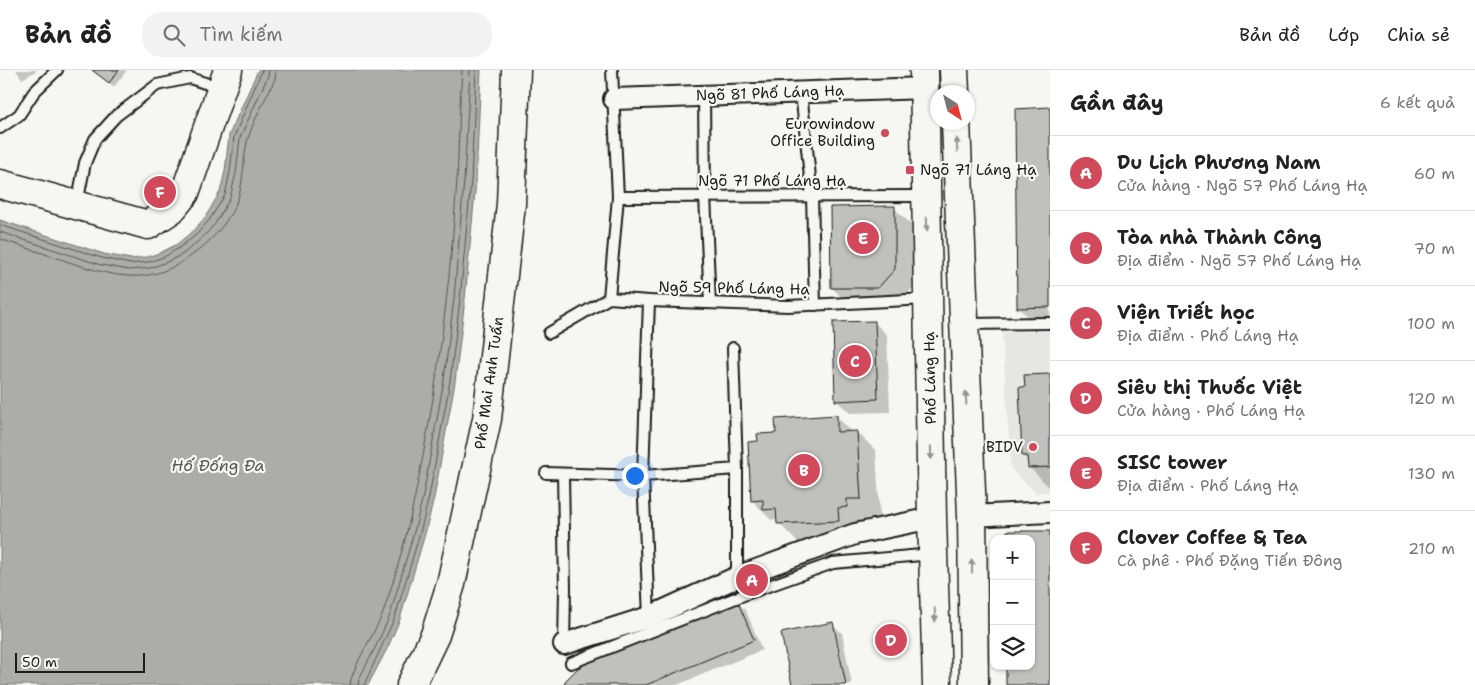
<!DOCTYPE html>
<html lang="vi">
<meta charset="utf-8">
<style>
:root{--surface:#fff;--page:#f2f2f2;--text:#222;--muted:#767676;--line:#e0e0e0;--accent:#d1495b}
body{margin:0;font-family:"Shantell Sans",sans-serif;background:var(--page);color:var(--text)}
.controls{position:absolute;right:15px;bottom:15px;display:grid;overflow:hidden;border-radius:10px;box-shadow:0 1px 4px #0004}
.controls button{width:45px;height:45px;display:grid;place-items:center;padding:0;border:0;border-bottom:1px solid var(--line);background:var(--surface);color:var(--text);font:25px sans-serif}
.compass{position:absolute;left:930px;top:15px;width:45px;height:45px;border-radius:50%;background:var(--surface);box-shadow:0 1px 4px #0004;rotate:144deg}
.scale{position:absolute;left:15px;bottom:12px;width:130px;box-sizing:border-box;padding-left:5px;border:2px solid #1c1c1c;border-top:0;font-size:14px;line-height:18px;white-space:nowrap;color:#1c1c1c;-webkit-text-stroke:4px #f6f6f2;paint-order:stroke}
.you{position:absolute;left:634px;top:405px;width:18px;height:18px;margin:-12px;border:4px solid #fff;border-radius:50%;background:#1a73e8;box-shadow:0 0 0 8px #1a73e833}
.badge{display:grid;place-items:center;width:32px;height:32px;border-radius:50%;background:var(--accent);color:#fff;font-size:16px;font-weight:700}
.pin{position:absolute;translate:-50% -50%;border:2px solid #fff;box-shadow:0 1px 5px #0006}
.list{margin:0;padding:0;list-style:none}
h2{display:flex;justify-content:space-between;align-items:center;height:65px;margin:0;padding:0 20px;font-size:21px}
h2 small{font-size:16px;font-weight:400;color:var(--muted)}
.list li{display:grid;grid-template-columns:32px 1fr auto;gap:15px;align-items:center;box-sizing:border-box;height:75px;padding:0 20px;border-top:1px solid var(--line)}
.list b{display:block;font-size:19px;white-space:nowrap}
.list p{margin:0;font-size:16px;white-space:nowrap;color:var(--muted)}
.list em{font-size:16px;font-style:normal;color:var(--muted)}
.icon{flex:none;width:28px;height:28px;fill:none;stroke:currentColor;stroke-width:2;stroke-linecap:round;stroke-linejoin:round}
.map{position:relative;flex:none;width:1050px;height:615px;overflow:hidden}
header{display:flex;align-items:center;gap:30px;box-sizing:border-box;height:70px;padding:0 25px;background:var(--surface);border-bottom:1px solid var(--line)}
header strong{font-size:24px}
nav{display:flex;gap:28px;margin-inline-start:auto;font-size:18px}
.search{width:350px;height:45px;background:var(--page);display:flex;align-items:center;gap:12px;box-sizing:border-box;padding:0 18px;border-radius:20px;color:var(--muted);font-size:19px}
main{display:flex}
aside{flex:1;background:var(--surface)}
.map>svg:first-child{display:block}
.built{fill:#e6e6e2}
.water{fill:#acaca9;stroke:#727271}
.shadow{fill:#0003}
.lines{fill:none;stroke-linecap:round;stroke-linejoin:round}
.shore{stroke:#565654;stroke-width:1}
.building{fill:#c0c0bd;stroke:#1c1c1c}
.lane-casing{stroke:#1c1c1c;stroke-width:14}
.street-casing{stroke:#1c1c1c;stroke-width:24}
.secondary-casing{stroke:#1c1c1c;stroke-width:31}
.primary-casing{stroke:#1c1c1c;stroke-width:31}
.lane{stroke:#f6f6f2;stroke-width:10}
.street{stroke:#f6f6f2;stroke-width:20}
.secondary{stroke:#f6f6f2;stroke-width:28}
.primary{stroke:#f6f6f2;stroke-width:28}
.oneway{fill:#949492}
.poi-dot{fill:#d1495b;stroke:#f6f6f2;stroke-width:2}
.labels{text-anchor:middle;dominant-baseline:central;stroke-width:4.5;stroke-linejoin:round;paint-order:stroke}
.street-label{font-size:15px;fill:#1c1c1c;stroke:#f6f6f2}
.poi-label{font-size:15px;fill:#1c1c1c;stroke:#f6f6f2;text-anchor:end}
.water-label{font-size:16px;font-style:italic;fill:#565654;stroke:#f6f6f2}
</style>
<header>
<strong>Bản đồ</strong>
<div class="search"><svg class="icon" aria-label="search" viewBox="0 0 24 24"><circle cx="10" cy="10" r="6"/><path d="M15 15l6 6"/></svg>Tìm kiếm</div>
<nav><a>Bản đồ</a><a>Lớp</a><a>Chia sẻ</a></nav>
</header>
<main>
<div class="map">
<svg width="1050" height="615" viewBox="0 0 1050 615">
<rect width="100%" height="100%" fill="#f6f6f2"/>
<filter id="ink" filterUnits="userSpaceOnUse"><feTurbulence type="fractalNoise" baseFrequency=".02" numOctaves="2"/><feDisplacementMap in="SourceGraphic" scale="10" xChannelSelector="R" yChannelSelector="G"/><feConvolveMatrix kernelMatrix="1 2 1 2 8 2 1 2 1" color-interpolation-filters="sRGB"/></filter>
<g filter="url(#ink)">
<path class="built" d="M1050 261V422L1036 423 1011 399 1002 262Z"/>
<path class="water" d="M258 0H481L476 111 465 229 455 312 434 428 425 464 400 549 388 577 368 615H0V150L104 184 131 189 147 187 162 182 177 174 194 160 206 146 220 122 225 101 229 65Z"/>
<g class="shadow">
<path d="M16 0H38L22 9Z"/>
<path d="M93 0H127L114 17Z"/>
<path d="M1050 38V256L1038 257 1018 237Z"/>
<path d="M894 138 913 156V218L896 235 851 236 832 218Z"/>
<path d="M874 252 887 265 890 342 850 343 837 331Z"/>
<path d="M1050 305V416H1048L1029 397V391L1023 386 1026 318Z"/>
<path d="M836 346 852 362H857L876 381 880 448 866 449V456L858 470 798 473 775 449 771 450 752 430 759 372 777 364Z"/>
<path d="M737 531 746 541 762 580 677 615H566Z"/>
<path d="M832 554 842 563 852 615H793Z"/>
</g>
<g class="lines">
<g class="shore">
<path d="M0 155 102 188 130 194 148 192 164 187 179 178 197 164 210 149 225 125 230 102 234 67 262 0"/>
<path d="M0 162 101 195 129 200 150 198 167 192 183 184 202 168 215 154 230 128 236 103 240 68 268 6 269 0"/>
<path d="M0 169C23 177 46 184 69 192 121 209 154 217 200 179 215 167 232 147 238 128 244 110 243 90 247 72 251 55 267 26 275 9L276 0"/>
<path d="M350 615C351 599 376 561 383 543 396 505 407 465 415 426 437 322 450 215 457 110 459 73 459 37 462 0"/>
<path d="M358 615 359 609 378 572 390 545 414 462 423 426 444 310 454 228 464 111 470 0"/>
<path d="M364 615 395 547 420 463 429 427 450 311 460 229 471 111 476 0"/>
</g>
</g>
<g class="building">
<path d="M92 0H119L109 13Z"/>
<path d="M1050 37V237L1017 238 1015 39Z"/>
<path d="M895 136V199L878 218H831L830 137Z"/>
<path d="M875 251 878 329 835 331 833 252Z"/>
<path d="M1050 304V397L1028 398 1027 386H1022L1019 317H1025L1024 305Z"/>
<path d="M837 345V362L857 361 861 429H847V437L838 438 839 451 777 454 776 439 763 440V430L751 431 748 372 758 371 757 364 776 363 775 349Z"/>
<path d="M1007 461H1050V615H1006V596H1031V469H1007Z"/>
<path d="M737 530 754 570 646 615H564L566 610 578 598 594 589Z"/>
<path d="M833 552 846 615H792L781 563Z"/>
</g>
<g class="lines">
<g class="lane-casing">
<g id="lane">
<path d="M801 22 812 126 815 235"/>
<path d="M704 25 705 126 710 233"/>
<path d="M0 58 19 45 34 22 57 0"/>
<path d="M618 127 925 126"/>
<path d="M77 134 85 93 95 69 116 46 157 15 190 8 220 18"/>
<path d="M609 228 618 127 612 0"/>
<path d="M649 231 643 406 649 547"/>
<path d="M966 254 1050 253"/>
<path d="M549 263 609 228 649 231 788 236 928 229"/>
<path d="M733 278 737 399V507"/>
<path d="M546 403 643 406 737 399"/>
<path d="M563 404 565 519 564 574"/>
<path d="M571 593 746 524 833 493 932 484"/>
</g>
</g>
<g class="street-casing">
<g id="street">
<path d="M614 29 925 18"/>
<path d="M972 446 1050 442"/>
<path d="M564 574 649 547 737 507 855 464 932 448"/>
</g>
</g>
<g class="secondary-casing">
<g id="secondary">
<path d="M0 114 148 155 172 139 185 123 228 0"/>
<path d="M411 615 435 565 451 514 487 349 511 134 516 0"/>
</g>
</g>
<g class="primary-casing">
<g id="primary">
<path d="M924 0 932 448 937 615"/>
<path d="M954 0 955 22"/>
<path d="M956 52 972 446 974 615"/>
</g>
</g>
<use href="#lane" class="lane"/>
<use href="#street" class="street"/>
<use href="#secondary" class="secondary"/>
<use href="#primary" class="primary"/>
</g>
<defs><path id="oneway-solid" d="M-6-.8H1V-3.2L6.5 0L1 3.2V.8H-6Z" transform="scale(1.25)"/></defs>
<g class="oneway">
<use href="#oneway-solid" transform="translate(957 75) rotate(-92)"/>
<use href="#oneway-solid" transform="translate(927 154) rotate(89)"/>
<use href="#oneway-solid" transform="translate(966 328) rotate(-93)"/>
<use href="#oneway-solid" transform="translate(931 383) rotate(89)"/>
<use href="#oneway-solid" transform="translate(972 496) rotate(-91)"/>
<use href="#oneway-solid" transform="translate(935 545) rotate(88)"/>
</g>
</g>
<g class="poi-dot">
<circle cx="885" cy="63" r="5"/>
<rect x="905" y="95" width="10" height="10" rx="2.5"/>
<circle cx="1033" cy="377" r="5"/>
</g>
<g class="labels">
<g class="street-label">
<text transform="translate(770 23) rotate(-2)">Ngõ 81 Phố Láng Hạ</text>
<text x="772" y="111">Ngõ 71 Phố Láng Hạ</text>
<text transform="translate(734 218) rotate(1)">Ngõ 59 Phố Láng Hạ</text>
<text transform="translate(930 308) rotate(-91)">Phố Láng Hạ</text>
<text transform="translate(489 313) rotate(-82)">Phố Mai Anh Tuấn</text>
</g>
<g class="poi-label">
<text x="875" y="54">Eurowindow<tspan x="875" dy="17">Office Building</tspan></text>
<text x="920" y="100" text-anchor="start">Ngõ 71 Láng Hạ</text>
<text x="1023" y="377">BIDV</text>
</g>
<g class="water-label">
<text x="218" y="395">Hố Đống Đa</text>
</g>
</g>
</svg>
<div class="controls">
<button>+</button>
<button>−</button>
<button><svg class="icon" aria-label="layers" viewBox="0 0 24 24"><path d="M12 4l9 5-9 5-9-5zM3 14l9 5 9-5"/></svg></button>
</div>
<svg class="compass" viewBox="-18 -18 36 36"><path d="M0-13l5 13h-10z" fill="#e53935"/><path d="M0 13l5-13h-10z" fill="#767676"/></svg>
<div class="scale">50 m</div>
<div class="you"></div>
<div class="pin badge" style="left:752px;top:510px">A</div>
<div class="pin badge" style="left:804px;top:400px">B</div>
<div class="pin badge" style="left:855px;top:291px">C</div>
<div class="pin badge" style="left:891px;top:570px">D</div>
<div class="pin badge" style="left:863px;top:168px">E</div>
<div class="pin badge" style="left:160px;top:122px">F</div>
</div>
<aside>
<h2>Gần đây<small>6 kết quả</small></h2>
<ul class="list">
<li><span class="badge">A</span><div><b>Du Lịch Phương Nam</b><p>Cửa hàng · Ngõ 57 Phố Láng Hạ</p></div><em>60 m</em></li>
<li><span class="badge">B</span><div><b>Tòa nhà Thành Công</b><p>Địa điểm · Ngõ 57 Phố Láng Hạ</p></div><em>70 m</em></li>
<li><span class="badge">C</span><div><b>Viện Triết học</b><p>Địa điểm · Phố Láng Hạ</p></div><em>100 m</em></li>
<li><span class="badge">D</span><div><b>Siêu thị Thuốc Việt</b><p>Cửa hàng · Phố Láng Hạ</p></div><em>120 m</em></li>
<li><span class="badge">E</span><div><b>SISC tower</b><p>Địa điểm · Phố Láng Hạ</p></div><em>130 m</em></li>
<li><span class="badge">F</span><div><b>Clover Coffee &amp; Tea</b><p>Cà phê · Phố Đặng Tiến Đông</p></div><em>210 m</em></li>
</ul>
</aside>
</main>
